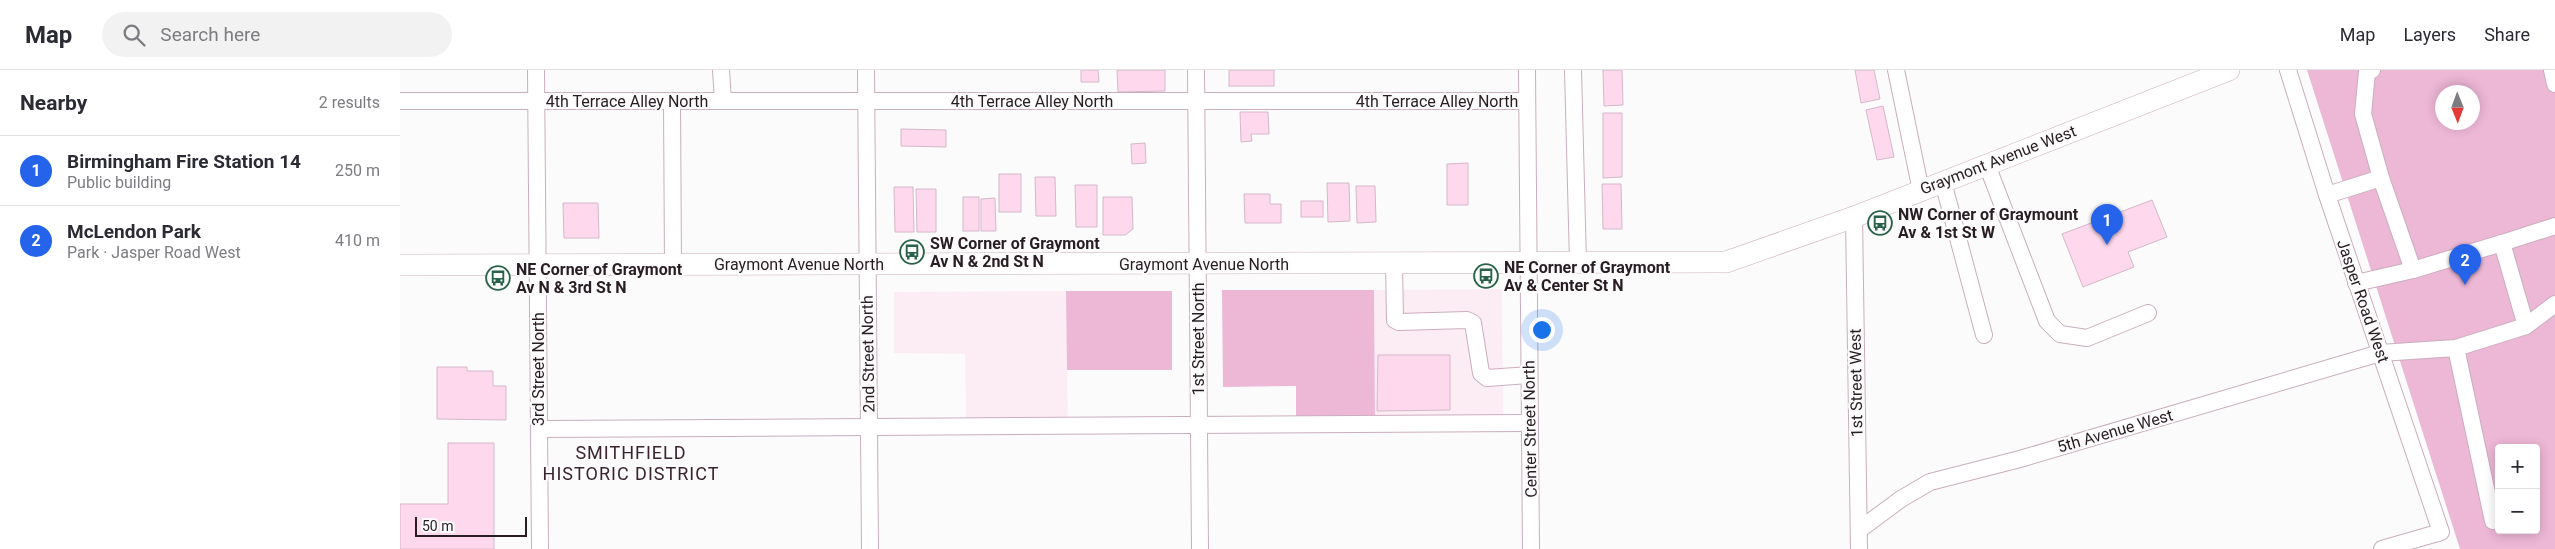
<!DOCTYPE html>
<meta charset="utf-8">
<style>
:root{--surface:#fff;--page:#f2f2f3;--text:#2b2b33;--muted:#7c7c81;--line:#e1e1e2;--accent:#2563eb}
body{margin:0;font-family:Roboto,sans-serif;background:var(--page);color:var(--text)}
.controls{position:absolute;right:15px;bottom:15px;display:grid;overflow:hidden;border-radius:5px;box-shadow:0 2px 12px #0003}
.controls button{width:45px;height:45px;display:grid;place-items:center;padding:0;border:0;border-bottom:1px solid var(--line);background:var(--surface);color:var(--text);font:25px sans-serif}
.compass{position:absolute;left:2035px;top:15px;width:45px;height:45px;border-radius:50%;background:var(--surface);box-shadow:0 2px 12px #0003;rotate:179deg}
.scale{position:absolute;left:15px;bottom:12px;width:112px;box-sizing:border-box;padding-left:5px;border:2px solid #271d23;border-top:0;font-size:14px;line-height:18px;white-space:nowrap;color:#271d23;-webkit-text-stroke:4px #fbfbfb;paint-order:stroke}
.you{position:absolute;left:1141px;top:259px;width:18px;height:18px;margin:-12px;border:4px solid #fff;border-radius:50%;background:#1a73e8;box-shadow:0 0 0 8px #1a73e833}
.badge{display:grid;place-items:center;width:32px;height:32px;border-radius:50%;background:var(--accent);color:#fff;font-size:16px;font-weight:700}
.pin{position:absolute;translate:-50% -41px;filter:drop-shadow(0 1px 2px #0008)}
.pin::after{content:'';position:absolute;top:26px;width:18px;height:15px;background:inherit;clip-path:polygon(0 0,100% 0,50% 100%)}
.list{margin:0;padding:0;list-style:none}
h2{display:flex;justify-content:space-between;align-items:center;height:65px;margin:0;padding:0 20px;font-size:21px}
h2 small{font-size:16px;font-weight:400;color:var(--muted)}
.list li{display:grid;grid-template-columns:32px 1fr auto;gap:15px;align-items:center;box-sizing:border-box;height:70px;padding:0 20px;border-top:1px solid var(--line)}
.list b{display:block;font-size:19px;white-space:nowrap}
.list p{margin:0;font-size:16px;white-space:nowrap;color:var(--muted)}
.list em{font-size:16px;font-style:normal;color:var(--muted)}
.icon{flex:none;width:28px;height:28px;fill:none;stroke:currentColor;stroke-width:2;stroke-linecap:round;stroke-linejoin:round}
.map{position:relative;flex:none;width:2155px;height:479px;overflow:hidden}
header{display:flex;align-items:center;gap:30px;box-sizing:border-box;height:70px;padding:0 25px;background:var(--surface);border-bottom:1px solid var(--line)}
header strong{font-size:24px}
nav{display:flex;gap:28px;margin-inline-start:auto;font-size:18px}
.search{width:350px;height:45px;background:var(--page);display:flex;align-items:center;gap:12px;box-sizing:border-box;padding:0 18px;border-radius:28px;color:var(--muted);font-size:19px}
main{display:flex}
aside{flex:1;background:var(--surface)}
.map>svg:first-child{display:block}
.built{fill:#fcedf5}
.green{fill:#edb7d6;fill-rule:evenodd}
.building{fill:#fed9ee;stroke:#d4b8c8}
.lines{fill:none;stroke-linecap:round;stroke-linejoin:round}
.minor-casing{stroke:#caaebe;stroke-width:18}
.major-casing{stroke:#caaebe;stroke-width:22}
.minor{stroke:#fff;stroke-width:16}
.major{stroke:#fff;stroke-width:21}
.labels{text-anchor:middle;dominant-baseline:central;stroke-width:4.5;stroke-linejoin:round;paint-order:stroke}
.street-label{font-size:16px;fill:#271d23;stroke:#fbfbfb}
.poi-label{font-size:16px;font-weight:bold;fill:#271d23;stroke:#fbfbfb;text-anchor:start}
.neighbourhood-label{font-size:18px;letter-spacing:1px;fill:#392430;stroke:#fbfbfb}
</style>
<header>
<strong>Map</strong>
<div class="search"><svg class="icon" aria-label="search" viewBox="0 0 24 24"><circle cx="10" cy="10" r="6"/><path d="M15 15l6 6"/></svg>Search here</div>
<nav><a>Map</a><a>Layers</a><a>Share</a></nav>
</header>
<main>
<aside>
<h2>Nearby<small>2 results</small></h2>
<ul class="list">
<li><span class="badge">1</span><div><b>Birmingham Fire Station 14</b><p>Public building</p></div><em>250 m</em></li>
<li><span class="badge">2</span><div><b>McLendon Park</b><p>Park · Jasper Road West</p></div><em>410 m</em></li>
</ul>
</aside>
<div class="map">
<svg width="2155" height="479" viewBox="0 0 2155 479">
<rect width="100%" height="100%" fill="#fbfbfb"/>
<g class="built">
<path d="M1102 219 1103 351H975L974 220Z"/>
<path d="M666 221 668 352H566L565 284 494 283V222Z"/>
</g>
<g class="green">
<path d="M1907 0H2155V479H2060ZM2042 22H2072V52H2042ZM2099 378H2136V460H2099Z"/>
<path d="M822 220H974L975 351H896V316L823 317Z"/>
<path d="M666 221H772V300H667Z"/>
</g>
<g class="building">
<path d="M681 0H698L699 12H681Z"/>
<path d="M717 0H765V21L718 22Z"/>
<rect x="829" y="0" width="45" height="16"/>
<path d="M1203 0H1222L1223 35 1204 36Z"/>
<path d="M1455 0H1474L1480 29 1461 33Z"/>
<path d="M1483 36 1494 87 1477 90 1466 40Z"/>
<path d="M840 42H868L869 64H851L852 71 841 72Z"/>
<path d="M1203 43H1222V107L1203 108Z"/>
<path d="M501 59 546 60V77L501 76Z"/>
<path d="M745 73 746 93 732 94 731 74Z"/>
<path d="M1068 93V135H1047V94Z"/>
<rect x="599" y="104" width="22" height="38"/>
<path d="M635 107H655L656 146H636Z"/>
<path d="M927 113H949L950 151 928 152Z"/>
<path d="M1202 114H1221L1222 159H1203Z"/>
<path d="M675 115H697V157H676Z"/>
<path d="M956 116H975L976 152 957 153Z"/>
<path d="M494 117H513L514 162H495Z"/>
<path d="M516 119H536V162H517Z"/>
<path d="M844 124H870V134H881V153H845Z"/>
<rect x="563" y="127" width="16" height="34"/>
<path d="M703 127H732L733 159 725 165H703Z"/>
<path d="M595 128 596 161H581V129Z"/>
<path d="M1752 130 1767 167 1728 182 1734 197 1683 217 1662 164Z"/>
<rect x="901" y="131" width="22" height="16"/>
<path d="M163 133H198L199 168H164Z"/>
<path d="M978 285H1050V340L977 341Z"/>
<path d="M37 297H67V301H93V316H106V350L37 349Z"/>
<path d="M48 373H94V479H0V434H48Z"/>
</g>
<g class="lines">
<g class="minor-casing">
<g id="minor">
<path d="M136 0 140 479"/>
<path d="M321 0 323 31"/>
<path d="M466 0 470 479"/>
<path d="M796 0 800 479"/>
<path d="M1127 0 1131 479"/>
<path d="M1173 0 1178 193"/>
<path d="M1496 0 1521 121"/>
<path d="M1888 0 1927 125 2041 462 1982 479"/>
<path d="M1972 0 1967 2 1963 44 1981 108"/>
<path d="M2152 0 2155 14"/>
<path d="M0 31H1127"/>
<path d="M272 31 273 195"/>
<path d="M1587 95 1647 251 1660 264 1687 268 1748 243"/>
<path d="M1543 112 1584 265"/>
<path d="M1927 125 1981 108 2013 200"/>
<path d="M1454 147 1459 479"/>
<path d="M2102 173 2155 156"/>
<path d="M994 193 995 250 999 252 1067 250 1073 253 1081 303 1087 308 1129 305"/>
<path d="M1956 213 2013 200 2102 173 2126 256"/>
<path d="M2056 278 2093 451"/>
<path d="M139 359 1130 353"/>
<path d="M1459 460 1501 429 1530 412 1620 389 1980 283 2056 278 2126 256 2155 234"/>
</g>
</g>
<g class="major-casing">
<path id="major" d="M0 195 1326 192 1454 147 1829 0"/>
</g>
<use href="#minor" class="minor"/>
<use href="#major" class="major"/>
</g>
<defs>
<g id="bus-ring" transform="scale(1.25)"><circle r="9.5" fill="#fbfbfb" stroke="#29624a" stroke-width="1.5"/><path d="M-5-6H5V4H4V6H2V4H-2V6H-4V4H-5ZM-3.5-4V0h7V-4ZM-3.5 1.2v1.5H-2V1.2ZM2 1.2v1.5H3.5V1.2Z" fill="#29624a"/></g>
</defs>
<g fill-rule="evenodd">
<use href="#bus-ring" x="1480" y="153"/>
<use href="#bus-ring" x="512" y="182"/>
<use href="#bus-ring" x="1086" y="206"/>
<use href="#bus-ring" x="98" y="208"/>
</g>
<g class="labels">
<g class="street-label">
<text x="227" y="31">4th Terrace Alley North</text>
<text x="632" y="31">4th Terrace Alley North</text>
<text x="1037" y="31">4th Terrace Alley North</text>
<text transform="translate(1598 90) rotate(-21)">Graymont Avenue West</text>
<text x="399" y="194">Graymont Avenue North</text>
<text x="804" y="194">Graymont Avenue North</text>
<text transform="translate(1963 231) rotate(71)">Jasper Road West</text>
<text transform="translate(798 269) rotate(-90)">1st Street North</text>
<text transform="translate(468 284) rotate(-91)">2nd Street North</text>
<text transform="translate(138 299) rotate(-90)">3rd Street North</text>
<text transform="translate(1456 313) rotate(-91)">1st Street West</text>
<text transform="translate(1130 359) rotate(-91)">Center Street North</text>
<text transform="translate(1715 361) rotate(-16)">5th Avenue West</text>
</g>
<g class="poi-label">
<text x="1498" y="144">NW Corner of Graymount<tspan x="1498" dy="18">Av &amp; 1st St W</tspan></text>
<text x="530" y="173">SW Corner of Graymont<tspan x="530" dy="18">Av N &amp; 2nd St N</tspan></text>
<text x="1104" y="197">NE Corner of Graymont<tspan x="1104" dy="18">Av &amp; Center St N</tspan></text>
<text x="116" y="199">NE Corner of Graymont<tspan x="116" dy="18">Av N &amp; 3rd St N</tspan></text>
</g>
<g class="neighbourhood-label">
<text x="231" y="382">SMITHFIELD<tspan x="231" dy="21">HISTORIC DISTRICT</tspan></text>
</g>
</g>
</svg>
<div class="controls">
<button>+</button>
<button>−</button>
</div>
<svg class="compass" viewBox="-18 -18 36 36"><path d="M0-13l5 13h-10z" fill="#e53935"/><path d="M0 13l5-13h-10z" fill="#7c7c81"/></svg>
<div class="scale">50 m</div>
<div class="you"></div>
<div class="pin badge" style="left:1707px;top:175px">1</div>
<div class="pin badge" style="left:2065px;top:215px">2</div>
</div>
</main>
